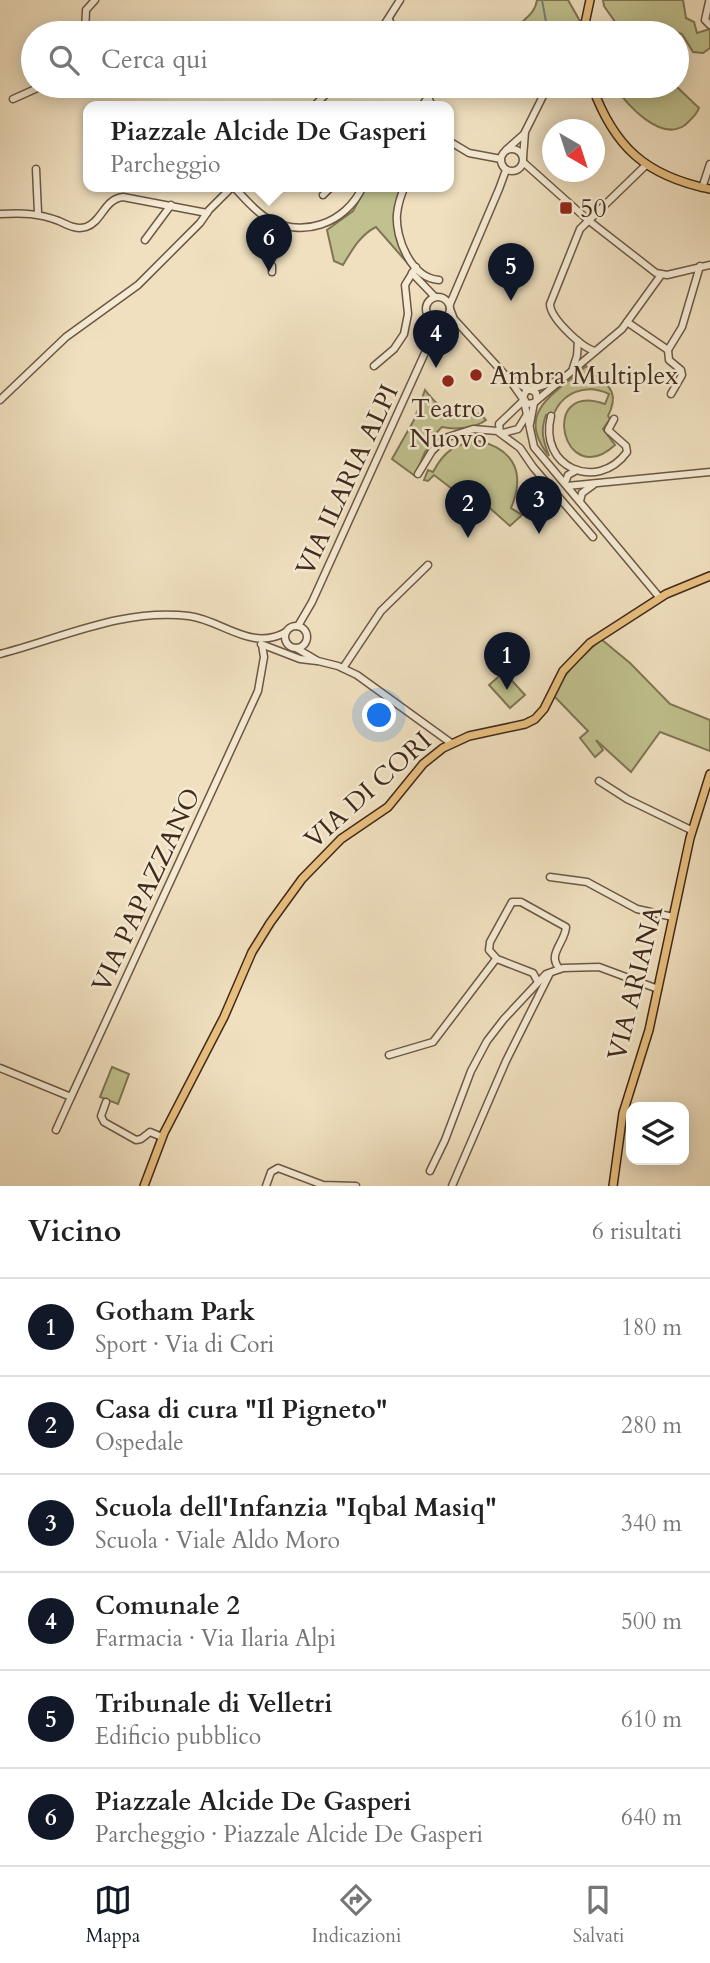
<!DOCTYPE html>
<html lang="it">
<meta charset="utf-8">
<style>
:root{--surface:#fff;--page:#f6f6f6;--text:#222;--muted:#767676;--line:#e0e0e0;--accent:#111827}
body{margin:0;font-family:Cardo,serif;background:var(--page);color:var(--text)}
.controls{position:absolute;right:21px;bottom:21px;display:grid;overflow:hidden;border-radius:14px;box-shadow:0 4px 18px #0003}
.controls button{width:63px;height:63px;display:grid;place-items:center;padding:0;border:0;border-bottom:2px solid var(--line);background:var(--surface);color:var(--text);font:35px sans-serif}
.compass{position:absolute;left:542px;top:119px;width:63px;height:63px;border-radius:50%;background:var(--surface);box-shadow:0 4px 18px #0003;rotate:141deg}
.you{position:absolute;left:380px;top:716px;width:24px;height:24px;margin:-18px;border:5px solid #fff;border-radius:50%;background:#1a73e8;box-shadow:0 0 0 10px #1a73e833}
.badge{display:grid;place-items:center;width:46px;height:46px;border-radius:50%;background:var(--accent);color:#fff;font-size:23px;font-weight:700}
.pin{position:absolute;translate:-50% -58px;filter:drop-shadow(0 2px 4px #0008)}
.pin::after{content:'';position:absolute;top:37px;width:24px;height:21px;background:inherit;clip-path:polygon(0 0,100% 0,50% 100%)}
.popup{position:absolute;left:83px;top:101px;width:371px;height:91px;box-sizing:border-box;display:grid;place-content:center;border-radius:14px;background:var(--surface);filter:drop-shadow(0 2px 5px #0005);font-size:23px;white-space:nowrap;color:var(--muted)}
.popup b{font-size:26px;color:var(--text)}
.popup::after{content:'';position:absolute;left:50%;top:100%;margin-left:-14px;border:14px solid transparent;border-top-color:var(--surface)}
.list{margin:0;padding:0;list-style:none}
h2{display:flex;justify-content:space-between;align-items:center;height:91px;margin:0;padding:0 28px;font-size:30px}
h2 small{font-size:23px;font-weight:400;color:var(--muted)}
.list li{display:grid;grid-template-columns:46px 1fr auto;gap:21px;align-items:center;box-sizing:border-box;height:98px;padding:0 28px;border-top:2px solid var(--line)}
.list b{display:block;font-size:26px;white-space:nowrap}
.list p{margin:0;font-size:23px;white-space:nowrap;color:var(--muted)}
.list em{font-size:23px;font-style:normal;color:var(--muted)}
.icon{flex:none;width:38px;height:38px;fill:none;stroke:currentColor;stroke-width:2;stroke-linecap:round;stroke-linejoin:round}
.map{position:relative;flex:none;width:710px;height:1186px;overflow:hidden}
.search{position:absolute;background:var(--surface);box-shadow:0 4px 18px #0003;left:21px;right:21px;top:21px;height:77px;display:flex;align-items:center;gap:18px;box-sizing:border-box;padding:0 24px;border-radius:38px;color:var(--muted);font-size:26px}
.sheet{height:679px;background:var(--surface)}
nav{display:flex;justify-content:space-around;align-items:center;box-sizing:border-box;height:98px;border-top:2px solid var(--line);background:var(--surface);font-size:19px;color:var(--muted)}
nav a{display:grid;justify-items:center;gap:4px}
nav .on{color:var(--accent)}
.map>svg:first-child{display:block}
.green{fill:#c0c18e;stroke:#807554;stroke-width:2}
.lines{fill:none;stroke-linecap:round;stroke-linejoin:round}
.stream{stroke:#778179;stroke-width:2}
.minor-casing{stroke:#6d5744;stroke-width:9}
.major-casing{stroke:#41291b;stroke-width:10}
.minor{stroke:#f5ebd5;stroke-width:6}
.major{stroke:#e8c080;stroke-width:7}
.poi-dot{fill:#8f2418;stroke:#f5ebd5;stroke-width:2.5}
.labels{text-anchor:middle;dominant-baseline:central;stroke-width:5;stroke-linejoin:round;paint-order:stroke}
.poi-label{font-size:26px;fill:#41291b;stroke:#f5ebd5;text-anchor:start}
.street-label{font-size:26px;fill:#41291b;stroke:#f5ebd5}
</style>
<div class="map">
<svg width="710" height="1186" viewBox="0 0 710 1186">
<rect width="100%" height="100%" fill="#f0e0bf"/>
<filter id="stains"><feTurbulence type="fractalNoise" baseFrequency=".00286" numOctaves="4"/><feColorMatrix values="0 0 0 0 .2 0 0 0 0 .09 0 0 0 0 .02 0 0 0 .5 -.17"/></filter>
<radialGradient id="worn" r=".72"><stop offset=".6" stop-color="#630" stop-opacity="0"/><stop offset="1" stop-color="#630" stop-opacity=".3"/></radialGradient>
<g class="green">
<path d="M537 0H568L580 21 573 33H513C520 20 535 16 537 0Z"/>
<path d="M603 0H683L686 18 694 22 697 33 710 29V48L703 53 693 52 682 34 672 31 670 33H602L608 30 617 32 618 26 604 6Z"/>
<path d="M614 86H676L699 108C696 116 691 119 685 125 660 143 626 103 614 86Z"/>
<path d="M367 186H401C389 220 393 235 412 264L410 266 376 227C360 235 352 250 343 265L334 261 327 230 353 211Z"/>
<path d="M586 366C604 384 622 388 608 416L610 419 603 429 615 445C563 493 537 380 605 404L609 394C586 383 562 392 553 416L546 415C540 431 543 440 549 456 514 412 554 395 586 366Z"/>
<path d="M425 390C434 401 442 411 456 415V418L471 417 480 413 486 420C476 428 455 430 442 427L437 432 436 440 425 452 415 476 392 459 414 420Z"/>
<path d="M479 441C516 450 525 475 511 508L522 515 510 526 463 484 456 492 434 475 428 481 424 480 428 470 433 472C444 451 456 443 479 441Z"/>
<path d="M601 639 630 663 670 704 710 720V751L660 732 631 772 596 740 603 750 595 757 580 738 588 731 553 695C565 671 582 657 601 639Z"/>
<path d="M504 672 525 695 510 708 489 685Z"/>
<path d="M112 1067 129 1074 118 1104 100 1097Z"/>
</g>
<g class="lines">
<path class="stream" d="M542 0 547 27"/>
<g class="minor-casing">
<g id="minor">
<path d="M709 2 705 20 710 25"/>
<path d="M389 20 396 33"/>
<path d="M77 33 85 26"/>
<path d="M85 33 86 10 95 0"/>
<path d="M379 33 400 0"/>
<path d="M423 86 432 106"/>
<path d="M13 99 42 86"/>
<path d="M314 106 334 86"/>
<path d="M422 106 428 97"/>
<path d="M449 141 469 153 501 159"/>
<circle cx="512" cy="160" r="11"/>
<path d="M506 150 524 134"/>
<path d="M523 158 525 132 548 86"/>
<path d="M523 162 588 220 656 273 667 275 710 265"/>
<path d="M36 169 38 213"/>
<path d="M233 186C243 197 253 209 265 217 301 240 346 224 363 186"/>
<path d="M405 186C401 195 398 204 397 214 395 238 411 278 439 280"/>
<path d="M702 188 710 164"/>
<path d="M323 195 332 186"/>
<path d="M0 214C23 213 38 213 59 221 68 225 76 230 86 227 102 222 104 199 123 197L207 213"/>
<path d="M266 218 264 228 271 256"/>
<path d="M145 240 171 205"/>
<path d="M272 266V272"/>
<path d="M412 273 435 297"/>
<circle cx="438" cy="309" r="12"/>
<path d="M450 304 499 189 506 170"/>
<path d="M450 309 454 319 509 379 523 399"/>
<path d="M627 322 668 350 669 360 681 370 682 375 671 394"/>
<path d="M668 350 682 327 700 266"/>
<path d="M595 351C582 348 550 318 550 304L580 229 646 165"/>
<path d="M374 366 394 349 404 334 408 314 405 285 416 267"/>
<path d="M573 368 577 356 578 341"/>
<path d="M511 380 530 390"/>
<path d="M532 390 536 393 537 400 534 403 527 404 523 397 526 391 557 381"/>
<path d="M0 400 66 337 138 285 200 223 209 210 233 186"/>
<path d="M524 401 534 447 660 598"/>
<path d="M535 402 622 329 661 275"/>
<path d="M551 416C538 467 597 493 627 452L626 446 608 430 614 419"/>
<path d="M530 424 534 403"/>
<path d="M500 432 499 424 524 400"/>
<path d="M503 433 518 429 526 416"/>
<path d="M418 474 432 451 445 438 473 429 497 431 520 448 533 467 593 537"/>
<path d="M565 483 568 475 577 470"/>
<path d="M567 486 710 472"/>
<path d="M580 501 582 493 593 485"/>
<circle cx="296" cy="637" r="11"/>
<path d="M298 626 312 602 433 335 443 319"/>
<path d="M261 644 300 659 317 661"/>
<path d="M296 648 318 661 338 666 357 675 451 743"/>
<path d="M0 654C62 638 123 608 189 616 222 620 251 652 286 632"/>
<path d="M343 668 381 611 428 565"/>
<path d="M599 781 627 799 691 830"/>
<path d="M550 877 587 882 637 909 673 917"/>
<path d="M538 982 533 973 497 959 489 950 490 942 512 902H521L566 927C565 943 546 955 560 969"/>
<path d="M389 1055 433 1042 496 959"/>
<path d="M0 1068 71 1097 258 691 264 657 262 645"/>
<path d="M106 1102 101 1116 104 1122 136 1140 141 1139 150 1132 162 1137"/>
<path d="M56 1130 71 1097"/>
<path d="M430 1171 445 1140 471 1071 487 1041 504 1019 546 974 563 968 599 967 658 989"/>
<path d="M266 1186 271 1172 278 1168 323 1185 356 1186"/>
<path d="M452 1186 506 1061 550 973"/>
</g>
</g>
<g class="major-casing">
<g id="major">
<path d="M583 33 590 0"/>
<path d="M592 86C614 147 646 176 710 189"/>
<path d="M144 1186 164 1133 224 1017 252 952 270 923 302 879 341 839 388 807 423 764 443 748 469 736 525 724 535 719 544 709 563 671 590 643 666 594 710 576"/>
<path d="M613 1186 623 1113 649 1030 690 838 710 774"/>
</g>
</g>
<use href="#minor" class="minor"/>
<use href="#major" class="major"/>
</g>
<g class="poi-dot">
<rect x="559" y="201" width="14" height="14" rx="3.5"/>
<circle cx="476" cy="375" r="7"/>
<circle cx="448" cy="381" r="7"/>
</g>
<g class="labels">
<g class="poi-label">
<text x="580" y="208">50</text>
<text x="490" y="375">Ambra Multiplex</text>
<text x="448" y="408" text-anchor="middle">Teatro<tspan x="448" dy="30">Nuovo</tspan></text>
</g>
<g class="street-label">
<text transform="translate(347 480) rotate(-65)">VIA ILARIA ALPI</text>
<text transform="translate(368 790) rotate(-42)">VIA DI CORI</text>
<text transform="translate(146 890) rotate(-65)">VIA PAPAZZANO</text>
<text transform="translate(635 983) rotate(-76)">VIA ARIANA</text>
</g>
</g>
<rect width="100%" height="100%" filter="url(#stains)"/>
<rect width="100%" height="100%" fill="url(#worn)"/>
</svg>
<div class="controls">
<button><svg class="icon" aria-label="layers" viewBox="0 0 24 24"><path d="M12 4l9 5-9 5-9-5zM3 14l9 5 9-5"/></svg></button>
</div>
<svg class="compass" viewBox="-18 -18 36 36"><path d="M0-13l5 13h-10z" fill="#e53935"/><path d="M0 13l5-13h-10z" fill="#767676"/></svg>
<div class="you"></div>
<div class="pin badge" style="left:507px;top:690px">1</div>
<div class="pin badge" style="left:468px;top:538px">2</div>
<div class="pin badge" style="left:539px;top:534px">3</div>
<div class="pin badge" style="left:436px;top:368px">4</div>
<div class="pin badge" style="left:511px;top:301px">5</div>
<div class="pin badge" style="left:269px;top:272px">6</div>
<div class="popup"><b>Piazzale Alcide De Gasperi</b>Parcheggio</div>
<div class="search"><svg class="icon" aria-label="search" viewBox="0 0 24 24"><circle cx="10" cy="10" r="6"/><path d="M15 15l6 6"/></svg>Cerca qui</div>
</div>
<section class="sheet">
<h2>Vicino<small>6 risultati</small></h2>
<ul class="list">
<li><span class="badge">1</span><div><b>Gotham Park</b><p>Sport · Via di Cori</p></div><em>180 m</em></li>
<li><span class="badge">2</span><div><b>Casa di cura &quot;Il Pigneto&quot;</b><p>Ospedale</p></div><em>280 m</em></li>
<li><span class="badge">3</span><div><b>Scuola dell'Infanzia &quot;Iqbal Masiq&quot;</b><p>Scuola · Viale Aldo Moro</p></div><em>340 m</em></li>
<li><span class="badge">4</span><div><b>Comunale 2</b><p>Farmacia · Via Ilaria Alpi</p></div><em>500 m</em></li>
<li><span class="badge">5</span><div><b>Tribunale di Velletri</b><p>Edificio pubblico</p></div><em>610 m</em></li>
<li><span class="badge">6</span><div><b>Piazzale Alcide De Gasperi</b><p>Parcheggio · Piazzale Alcide De Gasperi</p></div><em>640 m</em></li>
</ul>
</section>
<nav>
<a class="on"><svg class="icon" aria-label="map" viewBox="0 0 24 24"><path d="M3 6l6-2 6 2 6-2v14l-6 2-6-2-6 2zM9 4v14M15 6v14"/></svg>Mappa</a>
<a><svg class="icon" aria-label="directions" viewBox="0 0 24 24"><path d="M12 3l9 9-9 9-9-9zM9 14v-3h6M13 9l2 2-2 2"/></svg>Indicazioni</a>
<a><svg class="icon" aria-label="saved" viewBox="0 0 24 24"><path d="M7 4h10v16l-5-4-5 4z"/></svg>Salvati</a>
</nav>
